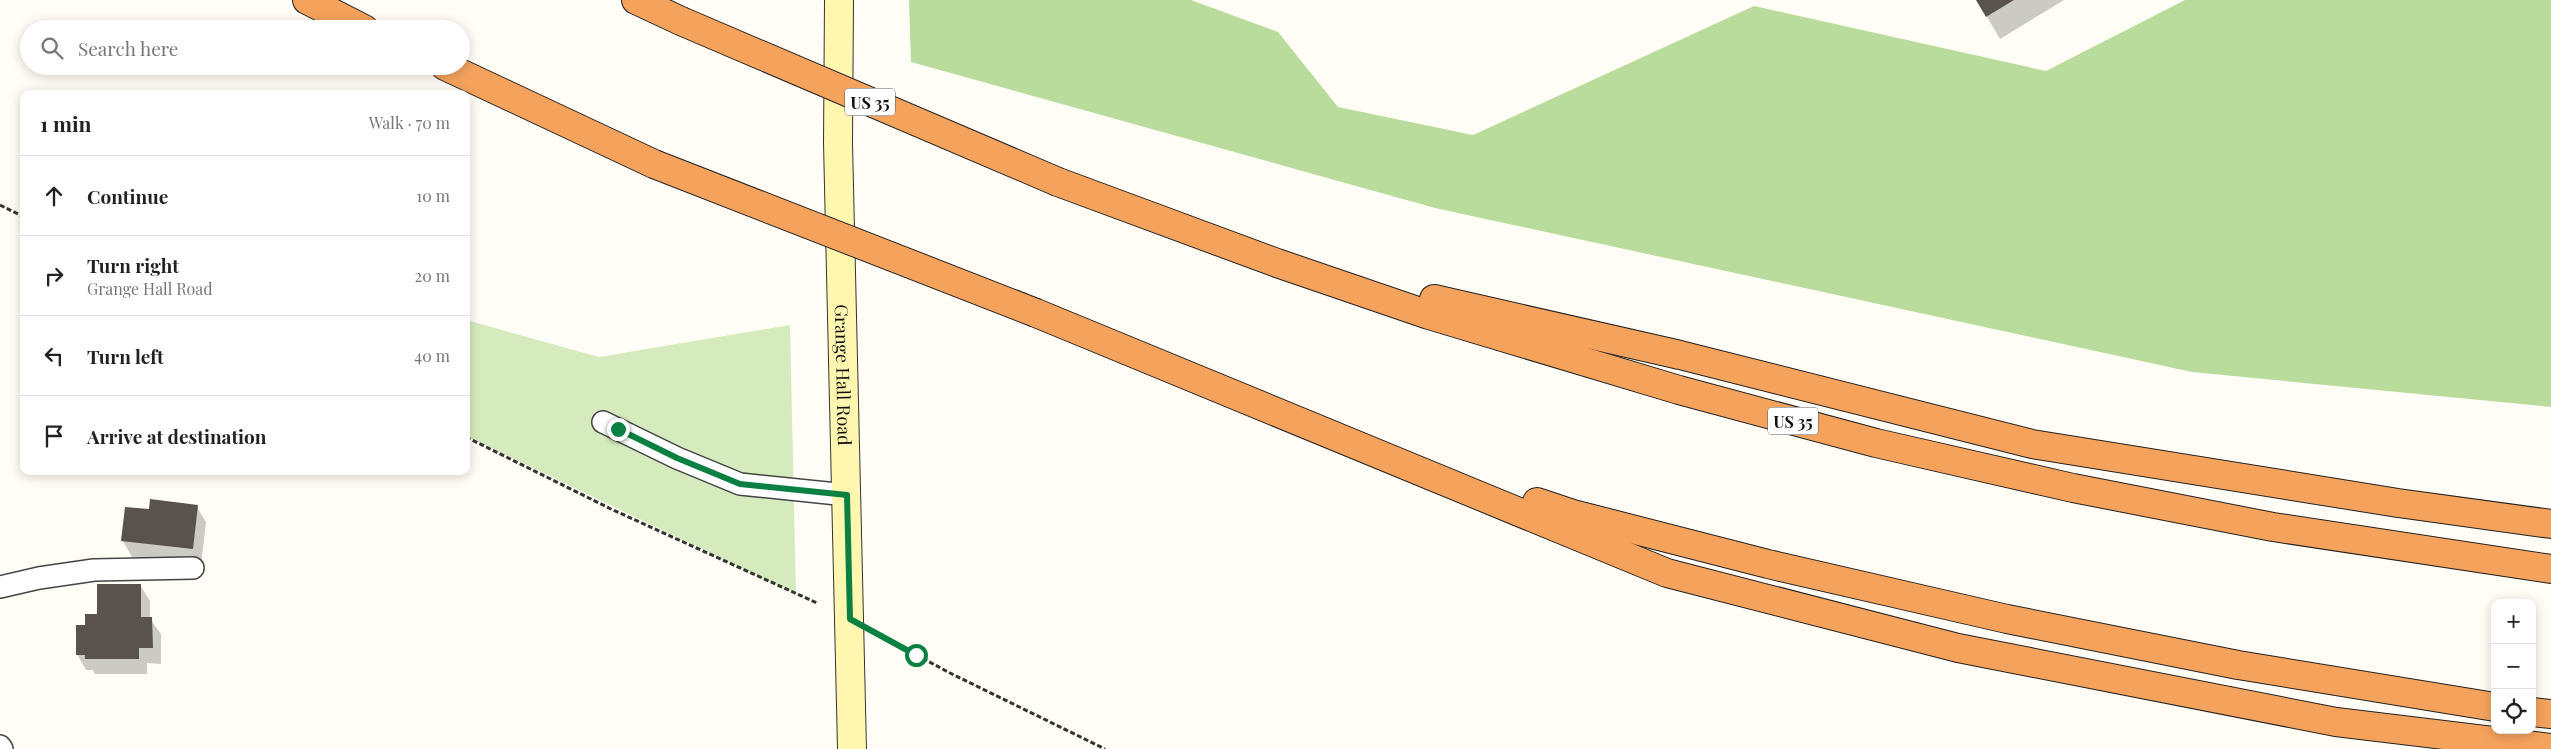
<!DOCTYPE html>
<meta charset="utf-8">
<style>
:root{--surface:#fff;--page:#f6f6f6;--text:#222;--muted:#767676;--line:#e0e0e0}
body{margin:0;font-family:"Playfair Display",serif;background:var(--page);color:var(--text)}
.controls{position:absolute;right:15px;bottom:15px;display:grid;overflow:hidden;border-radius:10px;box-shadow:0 2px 12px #0003}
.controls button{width:45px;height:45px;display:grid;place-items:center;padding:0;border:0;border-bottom:1px solid var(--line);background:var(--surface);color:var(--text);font:25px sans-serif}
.stop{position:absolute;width:15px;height:15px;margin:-11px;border:4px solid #0b8043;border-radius:50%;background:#fff}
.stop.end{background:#0b8043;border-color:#fff;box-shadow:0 1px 5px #0008}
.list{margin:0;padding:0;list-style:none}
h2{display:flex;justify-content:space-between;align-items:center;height:65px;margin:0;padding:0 20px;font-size:21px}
h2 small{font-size:16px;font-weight:400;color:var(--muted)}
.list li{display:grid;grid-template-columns:32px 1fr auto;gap:15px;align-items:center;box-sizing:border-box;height:80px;padding:0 20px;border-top:1px solid var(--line)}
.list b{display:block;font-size:19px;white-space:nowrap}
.list p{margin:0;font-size:16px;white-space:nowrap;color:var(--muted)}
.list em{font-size:16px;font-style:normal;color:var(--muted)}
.icon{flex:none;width:28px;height:28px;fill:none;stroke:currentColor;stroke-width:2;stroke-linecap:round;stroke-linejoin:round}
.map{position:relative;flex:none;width:2551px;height:749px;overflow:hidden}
.search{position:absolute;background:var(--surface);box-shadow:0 2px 12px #0003;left:20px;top:20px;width:450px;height:55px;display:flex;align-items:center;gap:12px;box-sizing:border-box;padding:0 18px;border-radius:28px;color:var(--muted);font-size:19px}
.panel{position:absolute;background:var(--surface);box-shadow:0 2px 12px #0003;left:20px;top:90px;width:450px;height:385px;border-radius:10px}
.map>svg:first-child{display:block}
.green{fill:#d5ebbd}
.forest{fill:#b9dc9c}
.shadow{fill:#0003}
.building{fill:#5a524d}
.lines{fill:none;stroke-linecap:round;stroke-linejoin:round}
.lane-casing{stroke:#444;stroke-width:24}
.secondary-casing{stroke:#333;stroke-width:30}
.highway-casing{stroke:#222;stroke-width:30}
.path{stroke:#333;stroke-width:3;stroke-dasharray:5 2.5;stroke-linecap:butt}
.lane{stroke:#fff;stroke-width:21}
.secondary{stroke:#fff6b0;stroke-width:28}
.highway{stroke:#f5a25d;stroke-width:28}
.highway-bridge-casing{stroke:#222;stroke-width:30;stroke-linecap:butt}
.highway-bridge{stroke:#f5a25d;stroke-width:28}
.route{stroke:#0b8043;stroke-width:6}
.labels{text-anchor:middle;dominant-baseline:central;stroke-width:5;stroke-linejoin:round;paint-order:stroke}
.shield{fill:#fff;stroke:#585858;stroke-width:1}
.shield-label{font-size:16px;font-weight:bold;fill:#111}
.street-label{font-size:18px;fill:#111;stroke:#fff}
</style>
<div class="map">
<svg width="2551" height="749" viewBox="0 0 2551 749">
<rect width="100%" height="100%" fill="#fffdf5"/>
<path class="green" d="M466 320 599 357 790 325 796 594 466 436Z"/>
<path class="forest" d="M909 0H1191L1278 32 1338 107 1473 135 1754 6 2046 71 2185 0H2551V407L2192 372 1435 208 911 62Z"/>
<g class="shadow">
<path d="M1977 0H2064L2000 39Z"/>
<path d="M197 507 206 522 201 565 132 557 123 541 150 511Z"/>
<path d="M140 585 150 601V619L161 634V664L147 663V674H95L93 670H86L77 654 86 626Z"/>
</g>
<g class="building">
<path d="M1976 0H2014L1986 17Z"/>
<path d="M150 499 198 505 193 549 121 541 125 507 149 509Z"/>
<path d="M97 584H141V617H152L153 648H139V659H85V655H76V625H85V614H97Z"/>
</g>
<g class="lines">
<g class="lane-casing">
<g id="lane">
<path d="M603 422 677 458 740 484 847 495"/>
<path d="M0 587 39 578 94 570 193 568"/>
<path d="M0 746 2 749"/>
</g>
</g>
<g class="secondary-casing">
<g id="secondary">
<path id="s1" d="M839 0 838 143 852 749"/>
</g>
</g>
<g class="highway-casing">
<g id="highway">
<path d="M307 0 364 29"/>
<path d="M636 0 681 21"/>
<path d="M445 66 654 164"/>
<path d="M1058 182 1277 263 1429 315 1679 390 1876 443 2073 488 2273 527 2551 569"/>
<path d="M1434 299 1680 355 2032 444 2398 503 2551 524"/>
<path d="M1036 313 1667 573 1958 648 2336 722 2551 748"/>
<path d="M1537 502 1573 514 1768 564 2007 619 2238 665 2495 707"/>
<path d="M2532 712 2551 714"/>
</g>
</g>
<g class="path">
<path d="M0 205 24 217"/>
<path d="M466 437 611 509 817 603"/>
<path d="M883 637 950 673 1105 749"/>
</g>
<use href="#lane" class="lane"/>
<use href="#secondary" class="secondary"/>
<use href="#highway" class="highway"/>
<g class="highway-bridge-casing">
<g id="highway-bridge">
<path d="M681 21 1058 182"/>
<path d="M654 164 1036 313"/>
</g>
</g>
<use href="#highway-bridge" class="highway-bridge"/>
</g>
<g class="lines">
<path class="route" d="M618 429 677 458 740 484 847 495 850 619 916 655"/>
</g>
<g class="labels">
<g class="shield">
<rect x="845" y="88.5" width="50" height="27" rx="4"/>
<rect x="1768" y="407.5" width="50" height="27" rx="4"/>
</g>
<g class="shield-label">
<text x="870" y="102">US 35</text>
<text x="1793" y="421">US 35</text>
</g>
<g class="street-label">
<text stroke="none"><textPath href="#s1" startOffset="375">Grange Hall Road</textPath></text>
</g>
</g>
</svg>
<div class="controls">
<button>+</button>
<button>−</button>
<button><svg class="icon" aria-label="locate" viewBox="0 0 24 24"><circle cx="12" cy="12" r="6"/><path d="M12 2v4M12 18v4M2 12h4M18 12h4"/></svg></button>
</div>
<div class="stop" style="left:916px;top:655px"></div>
<div class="stop end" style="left:618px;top:429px"></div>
<div class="search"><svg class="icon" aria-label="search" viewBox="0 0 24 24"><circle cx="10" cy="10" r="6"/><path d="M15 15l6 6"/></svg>Search here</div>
<section class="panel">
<h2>1 min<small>Walk · 70 m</small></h2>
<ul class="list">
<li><svg class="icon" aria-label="ahead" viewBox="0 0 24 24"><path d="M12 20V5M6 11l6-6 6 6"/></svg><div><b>Continue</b></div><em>10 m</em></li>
<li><svg class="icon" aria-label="right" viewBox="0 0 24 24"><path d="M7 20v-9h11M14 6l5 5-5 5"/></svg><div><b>Turn right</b><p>Grange Hall Road</p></div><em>20 m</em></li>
<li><svg class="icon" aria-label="left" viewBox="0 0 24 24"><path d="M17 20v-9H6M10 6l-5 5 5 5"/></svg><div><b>Turn left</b></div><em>40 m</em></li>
<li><svg class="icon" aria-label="arrive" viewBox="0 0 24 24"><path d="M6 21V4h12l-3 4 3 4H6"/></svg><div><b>Arrive at destination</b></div></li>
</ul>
</section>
</div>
